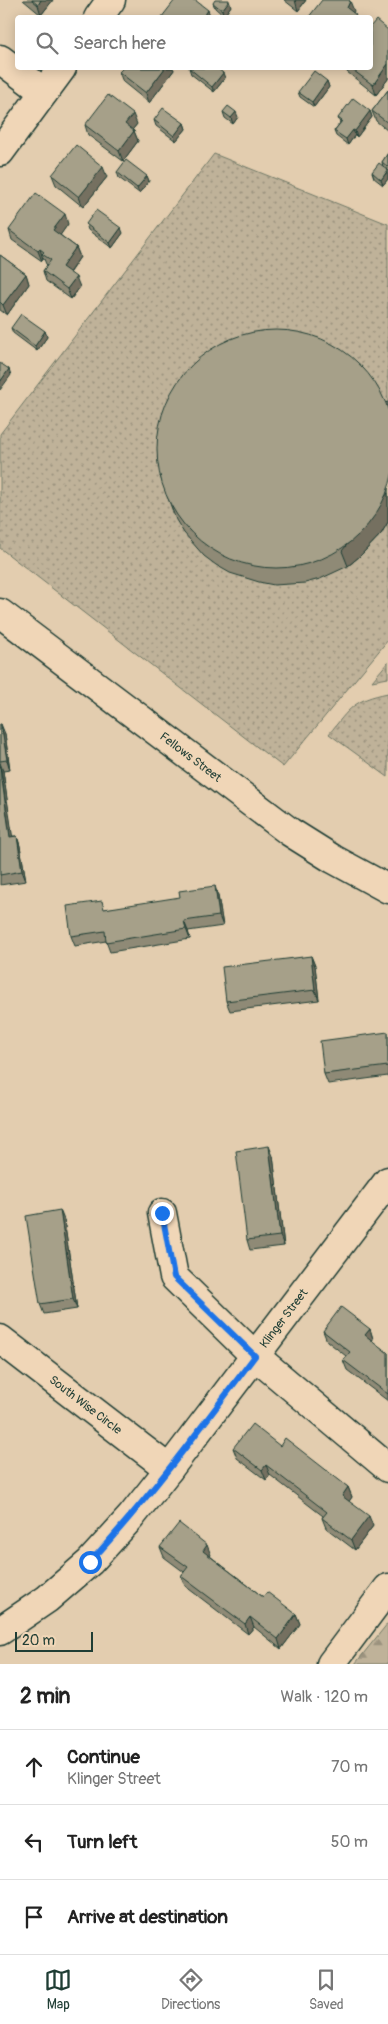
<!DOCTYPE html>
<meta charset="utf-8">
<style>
:root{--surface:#fff;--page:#f6f6f6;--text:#222;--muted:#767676;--line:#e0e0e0;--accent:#1f3d34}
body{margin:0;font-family:Pangolin,sans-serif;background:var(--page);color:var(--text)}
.scale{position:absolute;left:15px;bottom:12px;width:78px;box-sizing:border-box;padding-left:5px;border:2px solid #1f3d34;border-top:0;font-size:14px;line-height:18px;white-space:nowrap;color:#1f3d34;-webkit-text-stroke:4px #f0d6b7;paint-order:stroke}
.stop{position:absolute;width:15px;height:15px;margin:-11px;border:4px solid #1a73e8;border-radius:50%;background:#fff}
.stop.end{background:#1a73e8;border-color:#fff;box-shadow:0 1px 5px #0008}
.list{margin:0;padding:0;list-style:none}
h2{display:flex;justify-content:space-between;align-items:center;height:65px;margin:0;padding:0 20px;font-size:21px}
h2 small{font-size:16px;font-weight:400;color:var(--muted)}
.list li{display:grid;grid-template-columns:32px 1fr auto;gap:15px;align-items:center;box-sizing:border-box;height:75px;padding:0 20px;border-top:1px solid var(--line)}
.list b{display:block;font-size:19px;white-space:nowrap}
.list p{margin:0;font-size:16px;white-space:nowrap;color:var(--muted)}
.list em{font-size:16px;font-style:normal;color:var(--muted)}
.icon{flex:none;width:28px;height:28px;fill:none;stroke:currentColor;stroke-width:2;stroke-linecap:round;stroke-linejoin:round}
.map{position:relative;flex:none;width:388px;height:1664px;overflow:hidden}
.search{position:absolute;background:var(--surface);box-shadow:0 2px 12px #0003;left:15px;right:15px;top:15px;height:55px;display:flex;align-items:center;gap:12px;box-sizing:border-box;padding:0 18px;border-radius:5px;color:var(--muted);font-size:19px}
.sheet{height:290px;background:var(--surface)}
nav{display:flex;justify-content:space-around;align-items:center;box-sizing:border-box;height:70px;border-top:1px solid var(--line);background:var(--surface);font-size:14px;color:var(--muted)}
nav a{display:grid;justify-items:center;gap:2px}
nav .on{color:var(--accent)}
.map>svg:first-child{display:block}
.grass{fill:url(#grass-dots);stroke:#6f7866}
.forest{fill:url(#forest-firs);stroke:#6f7866}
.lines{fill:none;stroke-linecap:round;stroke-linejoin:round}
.minor-casing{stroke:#1f3d34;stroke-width:31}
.minor{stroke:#f0d6b7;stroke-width:28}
.wall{fill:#8f8a76;stroke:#1f3d34}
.shaded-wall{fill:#747060;stroke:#1f3d34}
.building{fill:#a6a089;stroke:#1f3d34}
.route{stroke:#1a73e8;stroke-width:6}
.labels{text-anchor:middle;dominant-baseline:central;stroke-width:4;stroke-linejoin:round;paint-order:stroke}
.street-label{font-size:12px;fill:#1f3d34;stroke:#f0d6b7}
</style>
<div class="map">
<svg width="388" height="1664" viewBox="0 0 388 1664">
<defs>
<pattern id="grass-dots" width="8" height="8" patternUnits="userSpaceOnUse" patternTransform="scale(1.25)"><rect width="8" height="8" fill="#bfb299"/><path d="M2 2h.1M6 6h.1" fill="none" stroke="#9b927e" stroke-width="1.8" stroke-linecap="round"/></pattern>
<pattern id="forest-firs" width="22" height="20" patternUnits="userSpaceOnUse" patternTransform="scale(1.25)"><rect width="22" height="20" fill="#bfb299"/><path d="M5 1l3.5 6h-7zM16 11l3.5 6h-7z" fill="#9b927e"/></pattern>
</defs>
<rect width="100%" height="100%" fill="#e3cdaf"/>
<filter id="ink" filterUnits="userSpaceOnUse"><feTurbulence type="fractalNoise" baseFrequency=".02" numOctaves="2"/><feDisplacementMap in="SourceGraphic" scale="10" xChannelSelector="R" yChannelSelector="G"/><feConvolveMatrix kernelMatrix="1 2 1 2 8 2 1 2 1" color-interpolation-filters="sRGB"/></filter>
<g filter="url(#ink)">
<g class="grass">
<path d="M214 154 388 224V640L283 767 0 548V434Z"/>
<path d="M388 662V678L372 681Z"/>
<path d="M388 693V777L329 734C350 708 353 700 388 693Z"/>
</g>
<path class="forest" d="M388 1623V1664H355Z"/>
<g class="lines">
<g class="minor-casing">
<g id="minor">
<path d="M98 18 111 0"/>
<path d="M0 59 44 92"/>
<path d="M0 152 62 68"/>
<path id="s1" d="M0 613 290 832 333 859 388 889"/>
<path d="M162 1213 174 1277 255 1356 388 1468"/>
<path id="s2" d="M0 1339 169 1469"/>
<path id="s3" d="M0 1631 47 1599 90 1562 131 1517 169 1469 388 1181"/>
<path d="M331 1664 388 1588"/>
</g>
</g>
<use href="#minor" class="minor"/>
</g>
<g class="wall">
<path d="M23 0H53L41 15Z"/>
<path d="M284 0H306L298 11Z"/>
<path d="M213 3 231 6 224 16 215 8Z"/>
<path d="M388 30V79L376 95 347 72 345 68H370Z"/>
<path d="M123 68H173L174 70 149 103 123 82 119 72Z"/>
<path d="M189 68 225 78 214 92 191 74Z"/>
<path d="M327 81 329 87 314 107 300 97 298 92Z"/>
<path d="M388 90V131L376 121 372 111Z"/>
<path d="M370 111 372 117 357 137 355 135 348 145 336 136 334 131 340 123 338 118Z"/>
<path d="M223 112 238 117 233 124 225 118Z"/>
<path d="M154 120 184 123 186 129 176 141 156 126Z"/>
<path d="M137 124 132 130 134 131 138 141 123 161 88 135 85 125Z"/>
<path d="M388 153V179L383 185 374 178 372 172 383 167 382 162Z"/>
<path d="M117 172 147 176 149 181 139 193 119 178Z"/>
<path d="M52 175 107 177 83 207 56 185Z"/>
<path d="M68 224 60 235 76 247 80 257 70 272 80 287 71 299 46 281 43 271 47 265 46 264 44 259H43L42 261 12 240 9 230Z"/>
<path d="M86 224 123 233 112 248 88 230Z"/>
<path d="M0 255 26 274 29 284 7 315 0 310Z"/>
<path d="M11 328 45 331 47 337 37 351 13 333Z"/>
<path d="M388 402V522L381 534 360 556 348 566 320 579 305 583 274 585 259 582 230 573 216 565 204 556 184 533 176 520 160 476Z"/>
<path d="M0 724 5 734 10 770 3 771 12 836H17L20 846 26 881 0 885Z"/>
<path d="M218 896 223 926 188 931 190 939 110 952 106 941 75 946 71 936 105 909Z"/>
<path d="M311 956 315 966 319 1000 230 1011 226 1001Z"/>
<path d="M388 1032V1076L328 1084 324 1074Z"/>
<path d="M273 1156 284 1246 250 1250 247 1240Z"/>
<path d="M64 1220 77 1309 44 1314 40 1304Z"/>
<path d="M370 1329 373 1339 372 1341 388 1353V1401L347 1370 343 1360 346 1356 327 1341 323 1331Z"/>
<path d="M280 1446 348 1487 352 1497 349 1501 373 1526 355 1550 326 1528 322 1518 323 1516 270 1475 266 1480 237 1458 233 1448Z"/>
<path d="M160 1547 211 1555 210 1556 263 1597 296 1614 300 1624 281 1649 254 1627 248 1634 185 1586 181 1576 184 1572 164 1557Z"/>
</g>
<g class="shaded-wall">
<path d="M41 0H53L41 15 38 5Z"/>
<path d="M295 0H306L298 11Z"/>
<path d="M229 1 231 6 224 16 222 10Z"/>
<path d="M350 1 354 11 351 18 347 8Z"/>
<path d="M208 10 211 18H203Z"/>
<path d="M388 64V79L376 95 373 85Z"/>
<path d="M165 68H173L174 70 149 103 146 93Z"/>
<path d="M223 73 225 78 214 92 212 87Z"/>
<path d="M327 81 329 87 314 107 312 102Z"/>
<path d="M370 111 372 117 357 137 355 131Z"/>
<path d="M236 112 238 117 233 124 231 118Z"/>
<path d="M133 114 137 124 129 134 125 124Z"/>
<path d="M184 123 186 129 176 141 174 136Z"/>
<path d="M353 130 355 135 348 145 346 139Z"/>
<path d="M134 131 138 141 123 161 119 151Z"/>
<path d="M103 167 107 177 83 207 79 197Z"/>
<path d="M388 171V179L383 185 381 180Z"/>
<path d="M147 176 149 181 139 193 137 188Z"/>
<path d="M65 214 68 224 57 240 53 230Z"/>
<path d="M121 228 123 233 112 248 110 243Z"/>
<path d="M76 247 80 257 66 277 62 267Z"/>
<path d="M40 249 43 259 42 261 38 251Z"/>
<path d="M26 274 29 284 7 315 3 305Z"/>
<path d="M76 277 80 287 71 299 67 289Z"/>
<path d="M45 331 47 337 37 351 35 346Z"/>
<path d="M9 369 11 375 0 390V382Z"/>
<path d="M388 493V522L381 534 360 556 348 566 342 551Z"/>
<path d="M1 724 5 734 10 770 7 760Z"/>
<path d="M0 763 3 771 14 847 10 837Z"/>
<path d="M17 836 20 846 26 881 22 871Z"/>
<path d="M215 886 218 896 223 926 219 916Z"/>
<path d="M184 921 188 931 190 939 186 929Z"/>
<path d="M311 956 315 966 319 1000 315 990Z"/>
<path d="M269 1146 273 1156 284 1246 280 1236Z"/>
<path d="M60 1210 64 1220 77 1309 73 1299Z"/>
<path d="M370 1329 373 1339 369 1345 365 1335Z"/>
<path d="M266 1465 270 1475 266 1480 262 1470Z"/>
<path d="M348 1487 352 1497 346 1506 342 1496Z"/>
<path d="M369 1516 373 1526 355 1550 351 1540Z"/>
<path d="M207 1545 211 1555 206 1561 203 1551Z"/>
<path d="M296 1614 300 1624 281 1649 278 1639Z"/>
<path d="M250 1617 254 1627 248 1634 245 1624Z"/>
</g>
<g class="building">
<path d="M32 0H41L38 5Z"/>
<path d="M175 0H195L208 10 203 18H161Z"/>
<path d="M215 0H229V1L222 10 213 3Z"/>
<path d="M322 0H349L350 1 347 8 356 15 354 18H308Z"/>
<path d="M376 20 388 30V64L373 85 350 68H370V27Z"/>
<path d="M123 68H165L146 93 119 72Z"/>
<path d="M189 68H217L223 73 212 87Z"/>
<path d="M314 71 327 81 312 102 298 92Z"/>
<path d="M388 90V123L372 111Z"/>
<path d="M108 95 133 114 125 124 134 131 119 151 85 125Z"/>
<path d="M353 98 370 111 355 131 353 130 346 139 334 131 342 121 338 118Z"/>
<path d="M228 106 236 112 231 118 223 112Z"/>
<path d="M163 108 184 123 174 136 154 120Z"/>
<path d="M76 145 103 167 79 197 52 175Z"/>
<path d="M388 153V167L382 162Z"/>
<path d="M126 160 147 176 137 188 117 172Z"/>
<path d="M379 163 388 170 381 180 372 172Z"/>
<path d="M36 193 65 214 53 230 76 247 62 267 76 277 67 289 43 271 51 260 42 254 44 252 40 249 38 251 9 230Z"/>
<path d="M96 210 121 228 110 243 86 224Z"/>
<path d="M0 255 26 274 3 305 0 302Z"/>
<path d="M21 314 45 331 35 346 11 328Z"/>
<circle cx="276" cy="449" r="119"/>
<path d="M0 363 9 369 0 382Z"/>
<path d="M0 724H1L7 760 0 761Z"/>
<path d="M0 766 10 837 17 836 22 871 0 875Z"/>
<path d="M215 886 219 916 184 921 186 929 106 942 105 931 71 936 67 906 102 901 104 909 180 897 179 891Z"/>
<path d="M311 956 315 990 226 1001 222 967Z"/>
<path d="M388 1032V1066L324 1074 320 1041Z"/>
<path d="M269 1146 280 1236 247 1240 236 1151Z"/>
<path d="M60 1210 73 1299 40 1304 26 1216Z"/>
<path d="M341 1307 370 1329 365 1335 388 1353V1394L343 1360 350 1352 323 1331Z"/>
<path d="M252 1424 280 1446 285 1438 348 1487 342 1496 369 1516 351 1540 322 1518 327 1512 266 1465 262 1470 233 1448Z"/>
<path d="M179 1523 207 1545 203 1551 263 1597 267 1592 296 1614 278 1639 250 1617 245 1624 181 1576 188 1567 160 1547Z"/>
</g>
</g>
<g class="lines" filter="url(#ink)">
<path class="route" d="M90 1562C150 1497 202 1426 255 1356L174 1277 162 1213"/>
</g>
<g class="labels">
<g class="street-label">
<text stroke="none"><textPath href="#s1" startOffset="239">Fellows Street</textPath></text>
<text stroke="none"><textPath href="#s3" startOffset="425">Klinger Street</textPath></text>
<text stroke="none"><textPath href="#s2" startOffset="108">South Wise Circle</textPath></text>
</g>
</g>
</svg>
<div class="scale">20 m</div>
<div class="stop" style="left:90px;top:1562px"></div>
<div class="stop end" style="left:162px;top:1213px"></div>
<div class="search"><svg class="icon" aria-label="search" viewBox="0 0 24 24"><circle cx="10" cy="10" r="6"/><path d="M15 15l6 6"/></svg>Search here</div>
</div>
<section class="sheet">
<h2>2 min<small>Walk · 120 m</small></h2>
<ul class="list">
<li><svg class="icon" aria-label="ahead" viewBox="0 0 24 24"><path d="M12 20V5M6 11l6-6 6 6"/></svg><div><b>Continue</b><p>Klinger Street</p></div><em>70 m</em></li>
<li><svg class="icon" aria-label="left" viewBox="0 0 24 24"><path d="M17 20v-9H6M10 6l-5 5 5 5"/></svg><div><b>Turn left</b></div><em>50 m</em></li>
<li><svg class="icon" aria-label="arrive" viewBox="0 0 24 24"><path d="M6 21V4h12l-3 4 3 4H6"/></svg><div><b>Arrive at destination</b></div></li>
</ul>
</section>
<nav>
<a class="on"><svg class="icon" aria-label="map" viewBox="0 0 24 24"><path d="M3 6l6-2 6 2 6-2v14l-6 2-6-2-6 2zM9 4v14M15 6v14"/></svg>Map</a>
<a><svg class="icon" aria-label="directions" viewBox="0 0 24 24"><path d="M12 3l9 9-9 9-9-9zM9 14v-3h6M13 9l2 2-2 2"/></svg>Directions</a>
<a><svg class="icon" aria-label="saved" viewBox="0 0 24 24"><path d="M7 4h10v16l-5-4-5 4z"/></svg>Saved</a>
</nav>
